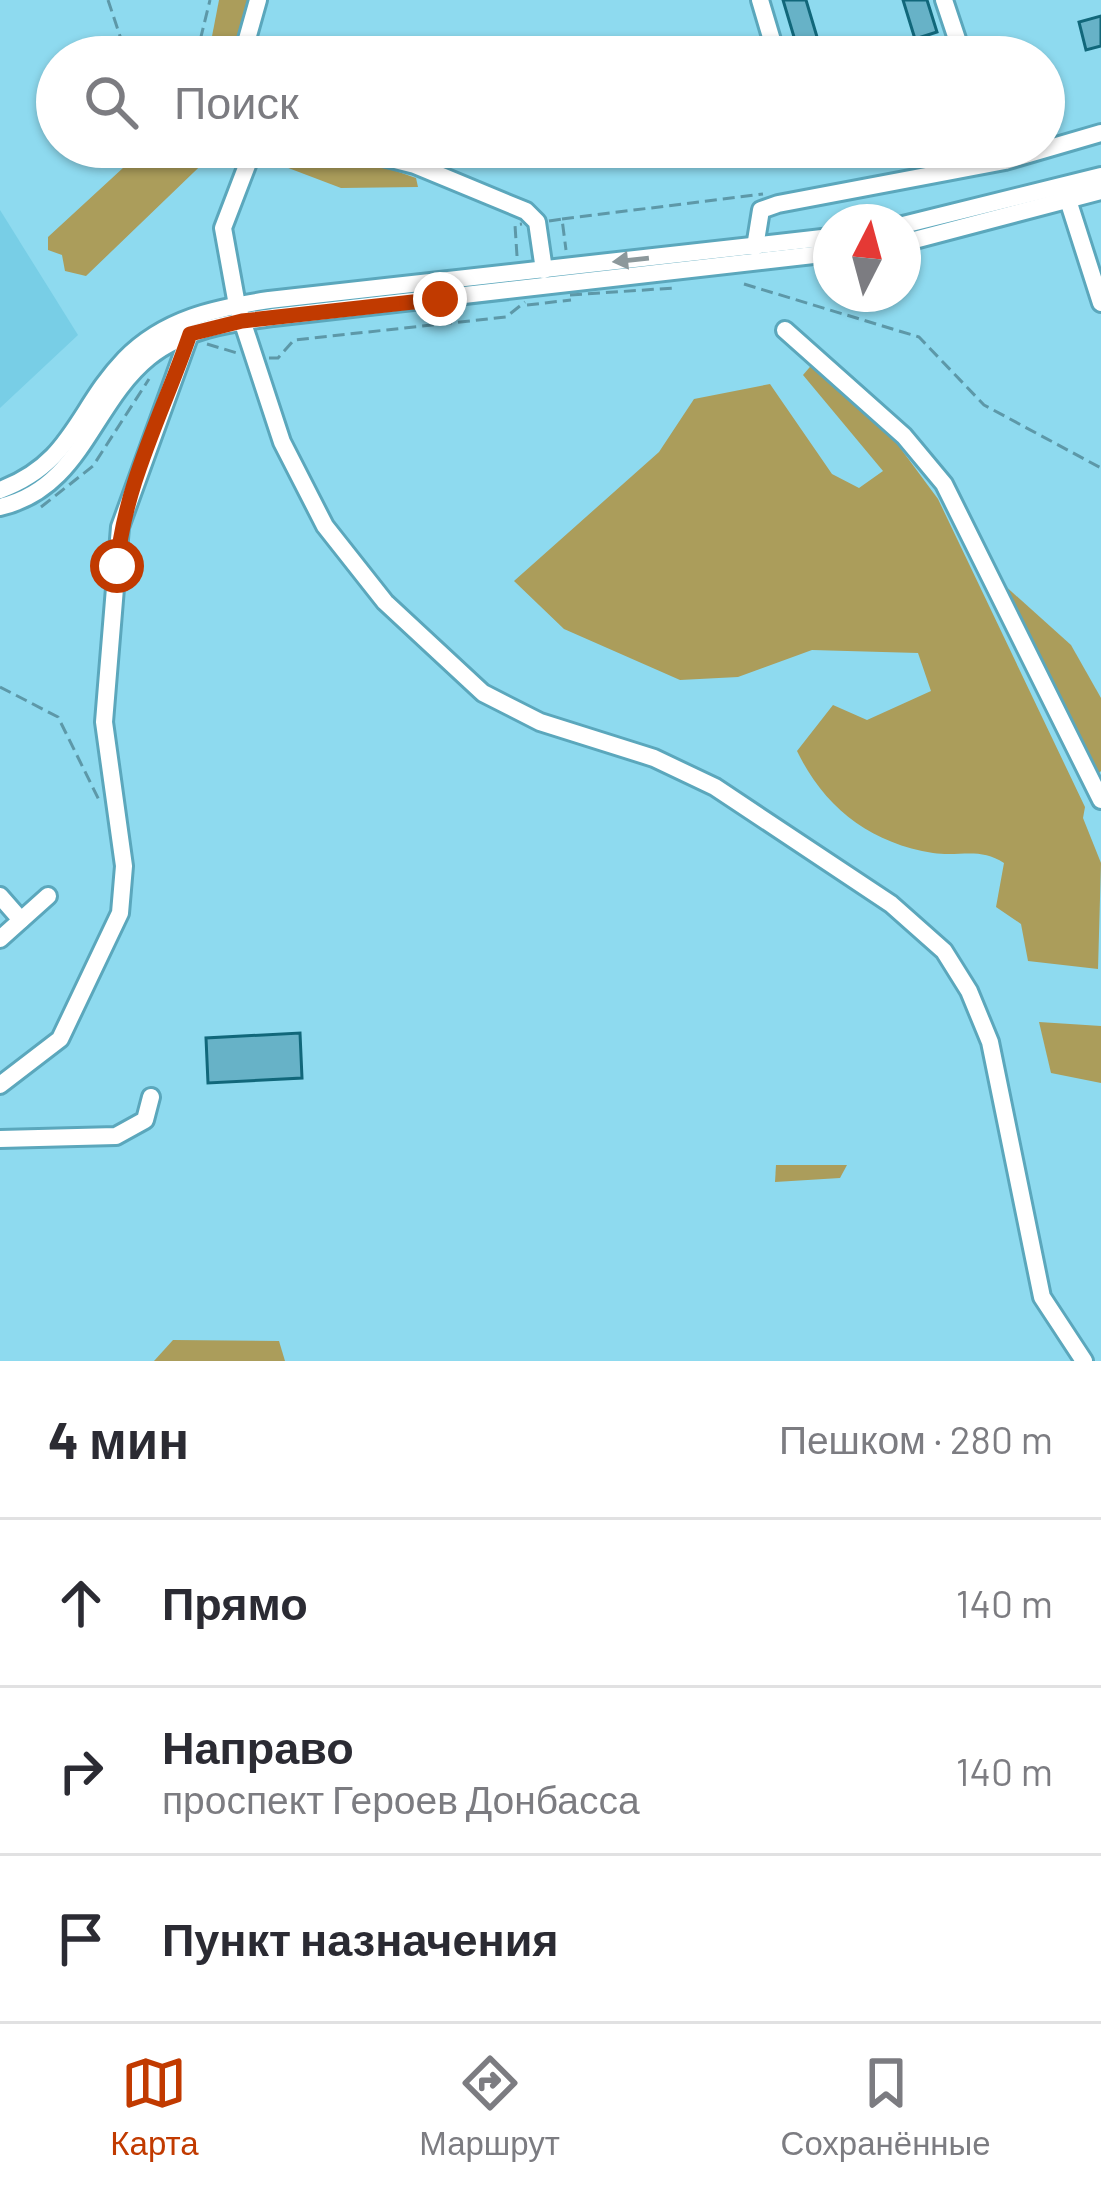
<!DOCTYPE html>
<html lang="ru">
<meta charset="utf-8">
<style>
:root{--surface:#fff;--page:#f2f2f3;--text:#2b2b33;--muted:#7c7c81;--line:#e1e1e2;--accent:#c13a00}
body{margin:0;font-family:Barlow,sans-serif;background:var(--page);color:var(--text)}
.compass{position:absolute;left:813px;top:204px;width:108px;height:108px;border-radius:50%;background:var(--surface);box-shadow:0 3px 9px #0004;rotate:6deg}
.stop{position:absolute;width:36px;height:36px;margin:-27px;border:9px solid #c13a00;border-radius:50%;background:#fff}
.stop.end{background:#c13a00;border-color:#fff;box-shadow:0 3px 12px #0008}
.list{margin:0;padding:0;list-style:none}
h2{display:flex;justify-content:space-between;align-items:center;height:156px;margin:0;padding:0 48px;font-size:51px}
h2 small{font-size:39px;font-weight:400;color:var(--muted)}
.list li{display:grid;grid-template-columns:78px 1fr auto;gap:36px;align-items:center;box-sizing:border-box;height:168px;padding:0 48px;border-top:3px solid var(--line)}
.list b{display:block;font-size:45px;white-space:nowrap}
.list p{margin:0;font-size:39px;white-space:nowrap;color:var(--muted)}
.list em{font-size:39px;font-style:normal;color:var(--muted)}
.icon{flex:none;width:66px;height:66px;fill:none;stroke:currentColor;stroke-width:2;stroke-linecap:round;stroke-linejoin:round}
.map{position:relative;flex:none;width:1101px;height:1361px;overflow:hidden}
.search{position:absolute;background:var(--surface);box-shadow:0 3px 9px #0004;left:36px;right:36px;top:36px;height:132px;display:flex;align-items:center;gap:30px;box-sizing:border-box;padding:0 42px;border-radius:66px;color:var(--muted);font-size:45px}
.sheet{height:660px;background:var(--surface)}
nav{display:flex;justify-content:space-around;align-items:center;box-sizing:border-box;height:168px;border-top:3px solid var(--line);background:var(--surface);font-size:33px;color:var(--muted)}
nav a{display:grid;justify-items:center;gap:6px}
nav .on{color:var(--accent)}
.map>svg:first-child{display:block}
.built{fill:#78cee6}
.forest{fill:#ab9d5b}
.building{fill:#67b2c7;stroke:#11677a;stroke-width:3}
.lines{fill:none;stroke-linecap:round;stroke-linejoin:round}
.minor-casing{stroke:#5ba7bc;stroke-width:22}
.path{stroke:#5d98a8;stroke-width:3;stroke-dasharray:12 6;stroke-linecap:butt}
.minor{stroke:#fff;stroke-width:16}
.oneway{fill:#8c989b}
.route{stroke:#c13a00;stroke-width:15}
</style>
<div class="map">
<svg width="1101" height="1361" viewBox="0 0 1101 1361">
<rect width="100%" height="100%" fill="#8edaef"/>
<path class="built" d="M0 210 78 335 0 408Z"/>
<g class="forest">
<path d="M219 0H251L235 57H208Z"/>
<path d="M161 147H220L86 276 65 271 62 255 48 250V237L136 156 156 160Z"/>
<path d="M261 147H327L416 178 418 187 341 188 262 158Z"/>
<path d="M815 361 884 426 938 499 1085 807 1083 818 1101 863 1098 969 1028 961 1021 924 996 907 1004 863C980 847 960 857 933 853 870 843 824 807 797 751L833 705 867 720 931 691 918 653 812 650 738 677 680 680 564 629 514 581 659 452 694 399 770 384 832 474 859 488 883 471 803 375Z"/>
<path d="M1002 583 1071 645 1101 698V771L1096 776Z"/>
<path d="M1039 1022 1101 1026V1083L1051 1073Z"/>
<path d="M776 1165H847L840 1178 775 1182Z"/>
<path d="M173 1340 279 1341 285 1361H154Z"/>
</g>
<g class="building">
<path d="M783 0H806L823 57H800Z"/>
<path d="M903 0H927L937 32 915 39Z"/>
<path d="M1101 16V46L1086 50 1079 22Z"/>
<path d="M300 1033 302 1078 208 1083 206 1038Z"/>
</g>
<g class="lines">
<g class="minor-casing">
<g id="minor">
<path d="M760 0 777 57"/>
<path d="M944 0 961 51 966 49 969 57"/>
<path d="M242 57 258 0"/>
<path d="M940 57 961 51"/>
<path d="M254 147 223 228 237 305 282 442 325 526 385 602 483 693 540 722 654 758 715 787 891 904 944 951 969 991 990 1042 1042 1297 1084 1361"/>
<path d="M343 147 415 165 526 211 537 222 544 270"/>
<path d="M1068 200 1101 303"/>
<path d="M903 225 1101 176"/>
<path d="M903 243 1101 191"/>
<path d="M755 247 761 210 778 204 1005 161 1101 133"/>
<path d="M785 330 904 436 944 484 1101 800"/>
<path d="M0 490C73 463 77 409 125 359 164 319 215 308 269 300L831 237"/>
<path d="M0 507C82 488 91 404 149 357 184 329 229 323 273 317L831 253"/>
<path d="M0 896 21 920"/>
<path d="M0 939 48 896"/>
<path d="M0 1085 60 1039 120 913 124 866 104 722 120 527 190 334"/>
<path d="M0 1139 116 1136 145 1120 151 1097"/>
</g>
</g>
<g class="path">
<path d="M108 0 127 57"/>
<path d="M196 57 210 0"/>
<path d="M562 219 763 194"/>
<path d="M549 221 562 219 566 250"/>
<path d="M517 256 515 225 522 224"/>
<path d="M744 284 919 337 984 405 1101 468"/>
<path d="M570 295 674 288"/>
<path d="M527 305 571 300"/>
<path d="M207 344 237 353"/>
<path d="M269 358H278L294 340 506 317 525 302"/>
<path d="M41 507 93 466 149 379"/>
<path d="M0 687 58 717 100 802"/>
</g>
<use href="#minor" class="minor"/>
</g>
<defs><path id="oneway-solid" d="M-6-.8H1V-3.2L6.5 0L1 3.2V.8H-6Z" transform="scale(3)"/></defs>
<use class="oneway" href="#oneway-solid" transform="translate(631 260) rotate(174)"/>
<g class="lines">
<path class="route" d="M117 566C124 485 164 410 190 334L242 321 440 299"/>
</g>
</svg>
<svg class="compass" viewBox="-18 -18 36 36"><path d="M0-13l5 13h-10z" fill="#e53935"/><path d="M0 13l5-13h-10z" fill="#7c7c81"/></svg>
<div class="stop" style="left:117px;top:566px"></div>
<div class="stop end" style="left:440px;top:299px"></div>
<div class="search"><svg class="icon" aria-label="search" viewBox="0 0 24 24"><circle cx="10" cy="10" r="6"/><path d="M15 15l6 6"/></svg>Поиск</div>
</div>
<section class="sheet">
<h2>4 мин<small>Пешком · 280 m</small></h2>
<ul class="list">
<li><svg class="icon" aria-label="ahead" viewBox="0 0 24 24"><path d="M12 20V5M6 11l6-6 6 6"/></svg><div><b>Прямо</b></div><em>140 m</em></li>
<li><svg class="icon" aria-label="right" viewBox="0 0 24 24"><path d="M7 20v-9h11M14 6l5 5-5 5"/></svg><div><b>Направо</b><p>проспект Героев Донбасса</p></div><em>140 m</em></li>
<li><svg class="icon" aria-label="arrive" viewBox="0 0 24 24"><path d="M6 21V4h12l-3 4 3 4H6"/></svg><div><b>Пункт назначения</b></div></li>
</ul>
</section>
<nav>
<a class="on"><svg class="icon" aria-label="map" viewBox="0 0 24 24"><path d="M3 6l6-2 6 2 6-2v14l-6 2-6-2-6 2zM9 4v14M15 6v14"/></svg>Карта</a>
<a><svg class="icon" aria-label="directions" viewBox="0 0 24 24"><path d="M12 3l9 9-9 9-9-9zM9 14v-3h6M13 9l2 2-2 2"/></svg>Маршрут</a>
<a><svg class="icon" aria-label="saved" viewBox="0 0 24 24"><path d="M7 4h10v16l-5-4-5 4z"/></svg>Сохранённые</a>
</nav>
